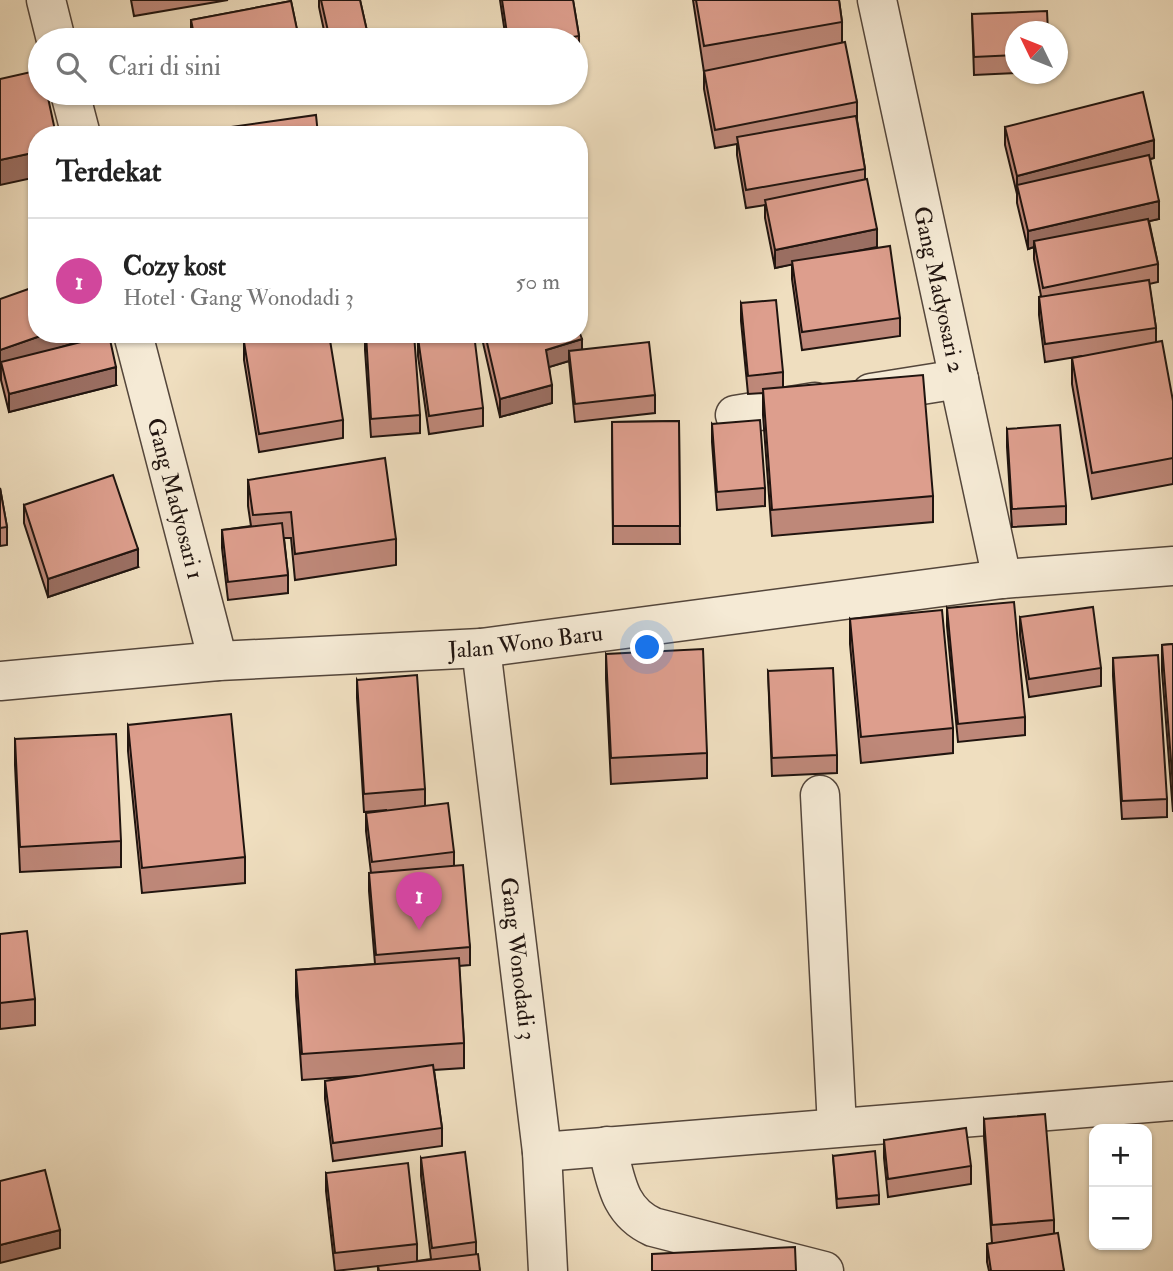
<!DOCTYPE html>
<html lang="id">
<meta charset="utf-8">
<style>
:root{--surface:#fff;--page:#f2f2f2;--text:#222;--muted:#767676;--line:#e0e0e0;--accent:#8f2418}
body{margin:0;font-family:"IM FELL Double Pica",serif;background:var(--page);color:var(--text)}
.controls{position:absolute;right:21px;bottom:21px;display:grid;overflow:hidden;border-radius:14px;box-shadow:0 2px 5px #0004}
.controls button{width:63px;height:63px;display:grid;place-items:center;padding:0;border:0;border-bottom:2px solid var(--line);background:var(--surface);color:var(--text);font:35px sans-serif}
.compass{position:absolute;left:1005px;top:21px;width:63px;height:63px;border-radius:50%;background:var(--surface);box-shadow:0 2px 5px #0004;rotate:313deg}
.you{position:absolute;left:648px;top:648px;width:24px;height:24px;margin:-18px;border:5px solid #fff;border-radius:50%;background:#1a73e8;box-shadow:0 0 0 10px #1a73e833}
.badge{display:grid;place-items:center;width:46px;height:46px;border-radius:50%;background:var(--accent);color:#fff;font-size:23px;font-weight:700}
.pin{position:absolute;translate:-50% -58px;filter:drop-shadow(0 2px 4px #0008)}
.pin::after{content:'';position:absolute;top:37px;width:24px;height:21px;background:inherit;clip-path:polygon(0 0,100% 0,50% 100%)}
.list{margin:0;padding:0;list-style:none}
h2{display:flex;justify-content:space-between;align-items:center;height:91px;margin:0;padding:0 28px;font-size:30px}
h2 small{font-size:23px;font-weight:400;color:var(--muted)}
.list li{display:grid;grid-template-columns:46px 1fr auto;gap:21px;align-items:center;box-sizing:border-box;height:126px;padding:0 28px;border-top:2px solid var(--line)}
.list b{display:block;font-size:26px;white-space:nowrap}
.list p{margin:0;font-size:23px;white-space:nowrap;color:var(--muted)}
.list em{font-size:23px;font-style:normal;color:var(--muted)}
.icon{flex:none;width:38px;height:38px;fill:none;stroke:currentColor;stroke-width:2;stroke-linecap:round;stroke-linejoin:round}
.map{position:relative;flex:none;width:1173px;height:1271px;overflow:hidden}
.search{position:absolute;background:var(--surface);box-shadow:0 2px 5px #0004;left:28px;top:28px;width:560px;height:77px;display:flex;align-items:center;gap:18px;box-sizing:border-box;padding:0 24px;border-radius:38px;color:var(--muted);font-size:26px}
.panel{position:absolute;background:var(--surface);box-shadow:0 2px 5px #0004;left:28px;top:126px;width:560px;height:217px;border-radius:28px}
.map>svg:first-child{display:block}
.lines{fill:none;stroke-linecap:round;stroke-linejoin:round}
.minor-casing{stroke:#54463b;stroke-width:41}
.minor{stroke:#f5ead5;stroke-width:38}
.wall{fill:#be8879;stroke:#20140f;stroke-width:2}
.shaded-wall{fill:#9b6f63;stroke:#20140f;stroke-width:2}
.building{fill:#dd9e8d;stroke:#20140f;stroke-width:2}
.labels{text-anchor:middle;dominant-baseline:central;stroke-width:5;stroke-linejoin:round;paint-order:stroke}
.street-label{font-size:23px;fill:#20140f;stroke:#f5ead5}
</style>
<div class="map">
<svg width="1173" height="1271" viewBox="0 0 1173 1271">
<rect width="100%" height="100%" fill="#efdebf"/>
<filter id="stains"><feTurbulence type="fractalNoise" baseFrequency=".00286" numOctaves="4"/><feColorMatrix values="0 0 0 0 .2 0 0 0 0 .09 0 0 0 0 .02 0 0 0 .5 -.17"/></filter>
<radialGradient id="worn" r=".72"><stop offset=".6" stop-color="#630" stop-opacity="0"/><stop offset="1" stop-color="#630" stop-opacity=".3"/></radialGradient>
<g class="lines">
<g class="minor-casing">
<g id="minor">
<path d="M46 0 56 40"/>
<path id="s1" d="M877 0 1002 579"/>
<path d="M70 93 81 135"/>
<path id="s2" d="M133 334 218 661"/>
<path d="M871 393 959 379"/>
<path d="M735 415 815 402"/>
<path id="s3" d="M481 648 542 1152 548 1271"/>
<path id="s4" d="M0 681 218 661 481 648 1002 579 1173 566"/>
<path d="M820 795 837 1127"/>
<path d="M607 1146C616 1180 618 1211 653 1227L824 1271"/>
<path d="M542 1152 1173 1101"/>
</g>
</g>
<use href="#minor" class="minor"/>
</g>
<g class="wall">
<path d="M131 0H228L134 16Z"/>
<path d="M319 0H360L369 40H326L319 7Z"/>
<path d="M500 0H573L579 36V54L576 55V40H506Z"/>
<path d="M693 0H839L842 22V42L857 102V120L865 169V179L877 247 857 251 900 318V336L802 350 792 279V264L775 268 765 218V205L746 208 737 155V144L715 148 704 89V72Z"/>
<path d="M291 1 299 40H191V20Z"/>
<path d="M972 14 1016 32V73L974 75Z"/>
<path d="M1005 127 1154 158 1150 159 1159 219 1149 221 1158 264V282L1149 284 1156 328V342L1173 401V484L1092 499 1072 384V358L1082 356 1045 362 1039 315V297L1041 296 1034 259V247L1028 249 1017 203V194L1005 145Z"/>
<path d="M0 299 77 334V342L62 347 116 385 9 412 1 380Z"/>
<path d="M741 303 783 372V387L933 496V522L772 536 763 415V393L748 394 741 321Z"/>
<path d="M365 334 420 415V433L371 437 365 350Z"/>
<path d="M481 334H579L582 349 655 395V413L575 422 569 361 549 367 552 403 500 417Z"/>
<path d="M418 338 483 408V426L429 434 418 356Z"/>
<path d="M244 342 343 420V438L259 452 244 360Z"/>
<path d="M679 421 680 544H613L612 422Z"/>
<path d="M712 424 765 488V506L717 510 712 442Z"/>
<path d="M1007 429 1066 506V524L1012 527 1007 447Z"/>
<path d="M248 480 396 539V565L295 580 291 538H284L288 575V593L228 600 222 548V530L251 526 248 506Z"/>
<path d="M0 488 7 527V545L0 546Z"/>
<path d="M24 505 138 567 48 597 24 523Z"/>
<path d="M947 608 1025 717V735L958 742 947 626Z"/>
<path d="M1020 617 1101 668V686L1029 697 1020 635Z"/>
<path d="M850 619 953 728V753L861 763 850 644Z"/>
<path d="M1173 644V812L1162 671V645Z"/>
<path d="M606 654 707 753V778L611 784 606 679Z"/>
<path d="M1113 658 1167 799V817L1122 819 1113 676Z"/>
<path d="M768 671 837 755V773L772 776Z"/>
<path d="M357 680 425 789V805L454 852V866L470 947V965L459 966 464 1043V1068L434 1070 442 1128V1146L333 1161 325 1099V1081L359 1076 302 1080 296 996V970L375 964 369 891V873H371L366 831V813L387 810 364 812 357 698Z"/>
<path d="M128 725 245 857V883L142 893 128 751Z"/>
<path d="M15 739 121 841V867L20 872 15 765Z"/>
<path d="M0 934 35 999V1025L0 1029Z"/>
<path d="M984 1119 1054 1220V1234L1064 1271H989L987 1262V1244L992 1243 984 1137Z"/>
<path d="M884 1140 971 1166V1184L888 1197 884 1158Z"/>
<path d="M833 1156 879 1195V1204L837 1208Z"/>
<path d="M421 1158 476 1242V1254L480 1271H378V1266L335 1271 326 1191V1173L417 1244V1261L431 1259 421 1176Z"/>
</g>
<g class="shaded-wall">
<path d="M1154 140V158L1019 193 1017 185V194V176Z"/>
<path d="M37 152V177L0 185V160Z"/>
<path d="M1159 201V219L1035 247 1034 241V247L1028 249V231Z"/>
<path d="M877 229V247L775 268V250Z"/>
<path d="M46 334H77V342L2 367 1 362V368H0V350Z"/>
<path d="M582 339V357L569 351V361L546 368V350Z"/>
<path d="M116 367V385L9 412V394Z"/>
<path d="M552 385V403L500 417V399Z"/>
<path d="M138 549V567L48 597V579Z"/>
<path d="M60 1230V1248L0 1263V1245Z"/>
</g>
<g class="building">
<path d="M321 0H360L369 40H330Z"/>
<path d="M502 0H573L579 36 554 40H508Z"/>
<path d="M696 0H839L842 22 704 46Z"/>
<path d="M291 1 299 39 291 40H195L191 20Z"/>
<path d="M1047 11 1048 32H1016V55L974 57 972 14Z"/>
<path d="M845 42 857 102 715 130 704 71Z"/>
<path d="M40 70V93H47L56 135H37V152L0 160V79Z"/>
<path d="M1143 92 1154 140 1017 176 1005 127Z"/>
<path d="M316 115 318 135H203L202 131Z"/>
<path d="M856 116 865 169 746 190 737 137Z"/>
<path d="M1149 155 1159 201 1028 231 1017 185Z"/>
<path d="M867 179 877 229 775 250 765 200Z"/>
<path d="M1148 219 1158 264 1043 288 1034 241Z"/>
<path d="M890 246 900 318 802 332 792 261Z"/>
<path d="M1149 280 1156 328 1045 344 1039 297Z"/>
<path d="M37 286V334H46L0 350V299Z"/>
<path d="M776 300 783 372 748 376 741 303Z"/>
<path d="M579 331 582 339 546 350 552 385 500 399 485 334H579Z"/>
<path d="M286 334H329L343 420 259 434 244 342Z"/>
<path d="M366 334H414L420 415 371 419Z"/>
<path d="M440 334H474L483 408 429 416 418 338Z"/>
<path d="M109 335 116 367 9 394 1 362Z"/>
<path d="M1162 341 1173 401V458L1092 473 1072 358Z"/>
<path d="M649 342 655 395 575 404 569 351Z"/>
<path d="M923 375 933 496 772 510 763 389Z"/>
<path d="M760 420 765 488 717 492 712 424Z"/>
<path d="M679 421 680 526H613L612 422Z"/>
<path d="M1060 425 1066 506 1012 509 1007 429Z"/>
<path d="M385 458 396 539 295 554 291 512 253 515 248 480Z"/>
<path d="M113 475 138 549 48 579 24 505Z"/>
<path d="M0 488 7 527 0 528Z"/>
<path d="M282 523 288 575 228 582 222 530Z"/>
<path d="M1014 602 1025 717 958 724 947 608Z"/>
<path d="M1093 607 1101 668 1029 679 1020 617Z"/>
<path d="M942 610 953 728 861 737 850 619Z"/>
<path d="M1173 644V786L1162 645Z"/>
<path d="M703 649 707 753 611 758 606 654Z"/>
<path d="M1158 655 1167 799 1122 801 1113 658Z"/>
<path d="M833 668 837 755 772 758 768 671Z"/>
<path d="M417 675 425 789 364 794 357 680Z"/>
<path d="M231 714 245 857 142 868 128 725Z"/>
<path d="M116 734 121 841 20 847 15 739Z"/>
<path d="M448 803 454 852 372 862 366 813Z"/>
<path d="M463 865 470 947 376 955 369 873Z"/>
<path d="M27 931 35 999 0 1003V934Z"/>
<path d="M459 958 464 1043 302 1054 296 970Z"/>
<path d="M433 1065 442 1128 333 1143 325 1081Z"/>
<path d="M1045 1114 1054 1220 992 1225 984 1119Z"/>
<path d="M966 1128 971 1166 888 1179 884 1140Z"/>
<path d="M875 1151 879 1195 837 1199 833 1156Z"/>
<path d="M465 1152 476 1242 432 1248 421 1158Z"/>
<path d="M408 1163 417 1244 335 1253 326 1173Z"/>
<path d="M45 1170 60 1230 0 1245V1181Z"/>
<path d="M1058 1233 1064 1271H991L987 1244Z"/>
<path d="M795 1247 796 1271H652V1254Z"/>
<path d="M478 1254 480 1271H379L378 1266Z"/>
</g>
<g class="labels">
<g class="street-label">
<text stroke="none"><textPath href="#s1" startOffset="296">Gang Madyosari 2</textPath></text>
<text stroke="none"><textPath href="#s2" startOffset="170">Gang Madyosari 1</textPath></text>
<text stroke="none"><textPath href="#s4" startOffset="527">Jalan Wono Baru</textPath></text>
<text stroke="none"><textPath href="#s3" startOffset="313">Gang Wonodadi 3</textPath></text>
</g>
</g>
<rect width="100%" height="100%" filter="url(#stains)"/>
<rect width="100%" height="100%" fill="url(#worn)"/>
</svg>
<div class="controls">
<button>+</button>
<button>−</button>
</div>
<svg class="compass" viewBox="-18 -18 36 36"><path d="M0-13l5 13h-10z" fill="#e53935"/><path d="M0 13l5-13h-10z" fill="#767676"/></svg>
<div class="you"></div>
<div class="pin badge" style="left:419px;top:930px;background:#d1479c">1</div>
<div class="search"><svg class="icon" aria-label="search" viewBox="0 0 24 24"><circle cx="10" cy="10" r="6"/><path d="M15 15l6 6"/></svg>Cari di sini</div>
<section class="panel">
<h2>Terdekat<small></small></h2>
<ul class="list">
<li><span class="badge" style="background:#d1479c">1</span><div><b>Cozy kost</b><p>Hotel · Gang Wonodadi 3</p></div><em>50 m</em></li>
</ul>
</section>
</div>
